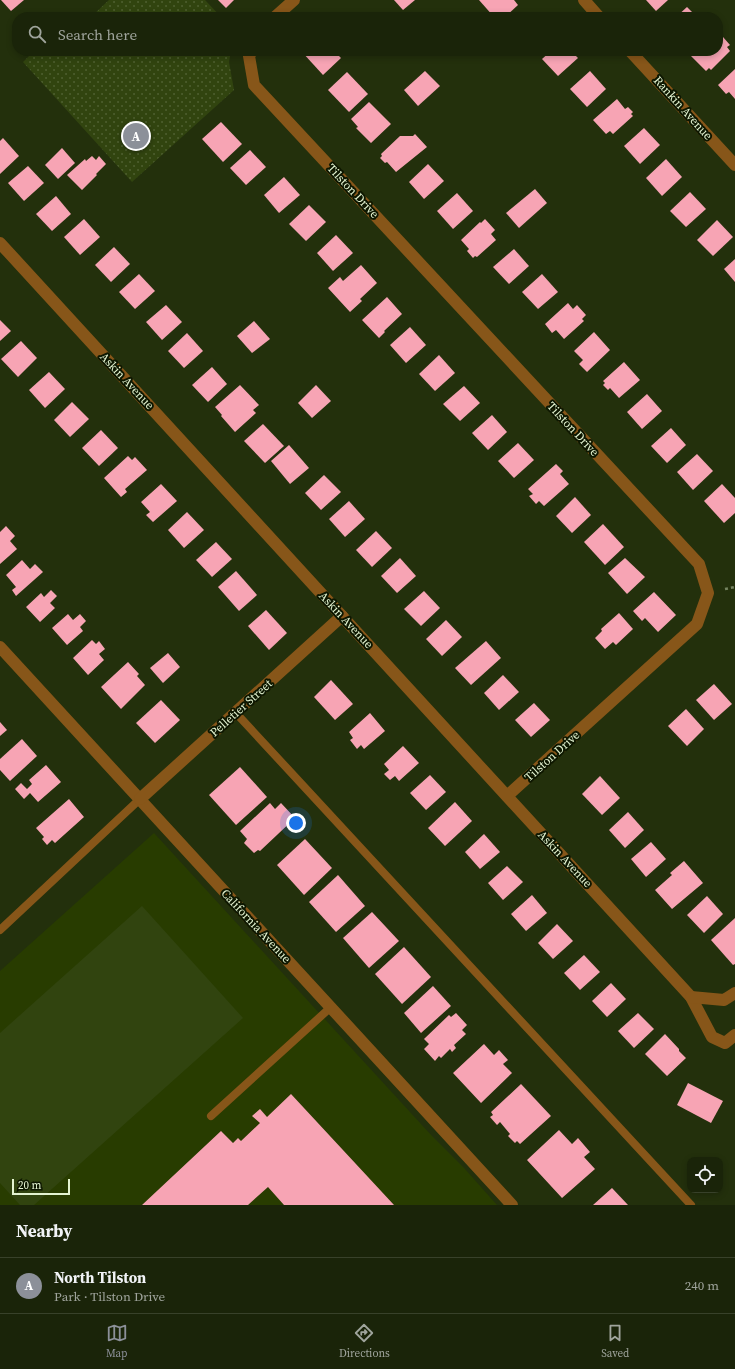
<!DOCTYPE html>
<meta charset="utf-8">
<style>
:root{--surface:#1a2409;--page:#273017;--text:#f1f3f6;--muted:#9fa49c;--line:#38412a;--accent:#8c9099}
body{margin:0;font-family:"Source Serif 4",serif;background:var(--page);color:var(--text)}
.controls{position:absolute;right:12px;bottom:12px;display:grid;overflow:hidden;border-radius:8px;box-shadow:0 2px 6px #0003}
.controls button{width:36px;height:36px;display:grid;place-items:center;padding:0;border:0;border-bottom:1px solid var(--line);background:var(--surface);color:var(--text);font:20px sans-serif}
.scale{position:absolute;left:12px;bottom:10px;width:58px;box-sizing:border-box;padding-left:4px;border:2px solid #e4f4d1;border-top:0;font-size:11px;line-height:14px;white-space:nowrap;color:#e4f4d1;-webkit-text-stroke:3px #0d1700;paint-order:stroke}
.you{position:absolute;left:296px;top:823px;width:14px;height:14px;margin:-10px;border:3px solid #fff;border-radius:50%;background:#1a73e8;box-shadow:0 0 0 6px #1a73e833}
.badge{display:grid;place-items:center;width:26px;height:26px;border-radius:50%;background:var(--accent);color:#fff;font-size:13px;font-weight:700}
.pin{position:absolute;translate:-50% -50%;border:2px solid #fff;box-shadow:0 1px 4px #0006}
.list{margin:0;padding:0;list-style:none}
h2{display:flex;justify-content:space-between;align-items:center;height:52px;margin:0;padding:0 16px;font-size:17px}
h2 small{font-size:13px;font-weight:400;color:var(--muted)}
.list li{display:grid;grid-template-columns:26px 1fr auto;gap:12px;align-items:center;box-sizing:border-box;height:56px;padding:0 16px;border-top:1px solid var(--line)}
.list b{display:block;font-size:15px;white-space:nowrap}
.list p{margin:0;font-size:13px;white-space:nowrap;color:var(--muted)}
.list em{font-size:13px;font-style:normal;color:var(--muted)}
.icon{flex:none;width:22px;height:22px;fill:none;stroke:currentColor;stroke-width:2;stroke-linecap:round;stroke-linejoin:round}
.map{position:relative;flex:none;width:735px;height:1205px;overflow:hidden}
.search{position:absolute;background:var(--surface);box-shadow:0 2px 6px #0003;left:12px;right:12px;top:12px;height:44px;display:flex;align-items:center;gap:10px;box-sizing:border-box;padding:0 14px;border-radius:16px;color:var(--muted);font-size:15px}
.sheet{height:108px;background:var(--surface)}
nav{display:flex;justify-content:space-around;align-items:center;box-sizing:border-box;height:56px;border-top:1px solid var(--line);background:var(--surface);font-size:11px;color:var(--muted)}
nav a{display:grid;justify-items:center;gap:2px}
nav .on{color:var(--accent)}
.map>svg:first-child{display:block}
.built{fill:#283c00}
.green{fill:url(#green-dots)}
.pitch{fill:#31440f}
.building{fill:#f7a4b4}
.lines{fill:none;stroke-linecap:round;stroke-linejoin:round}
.path{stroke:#758360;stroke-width:2.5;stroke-dasharray:3 3;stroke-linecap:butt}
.lane{stroke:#875619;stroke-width:8}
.street{stroke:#875619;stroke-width:12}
.labels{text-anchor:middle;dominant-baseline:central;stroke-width:4;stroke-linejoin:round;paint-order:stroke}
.street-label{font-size:12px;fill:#e4f4d1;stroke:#0d1700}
</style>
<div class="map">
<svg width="735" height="1205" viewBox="0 0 735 1205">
<defs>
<pattern id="green-dots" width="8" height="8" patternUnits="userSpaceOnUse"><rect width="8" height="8" fill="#31440f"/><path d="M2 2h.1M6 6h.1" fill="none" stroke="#4f6031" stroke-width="1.8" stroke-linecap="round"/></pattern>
</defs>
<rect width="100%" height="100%" fill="#23300c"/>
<path class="built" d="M154 833 432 1136 465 1169 497 1205H0V971Z"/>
<g class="green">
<path d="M109 0H205L221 17H91Z"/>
<path d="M34 51H231L229 62 234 90 132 182 23 62Z"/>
</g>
<path class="pitch" d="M142 906 243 1018 34 1205H20L0 1183V1033Z"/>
<g class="building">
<path d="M1 0H24L11 11Z"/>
<path d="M218 0H234L226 8Z"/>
<path d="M394 0H415L403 10Z"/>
<path d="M479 0H514L518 5 505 17H494Z"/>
<path d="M646 0H668L656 11Z"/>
<path d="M687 7 697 17H676Z"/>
<path d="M723 37 730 45 727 47 730 51 711 70 709 68 706 71 691 56 696 51H718V38L720 40Z"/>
<path d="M302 51H334L341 58 323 75 302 52Z"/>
<path d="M551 51H571L578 58 558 76 542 59Z"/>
<path d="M735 69V99L729 92 726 94 718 85Z"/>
<path d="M425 71 440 86 418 106 404 90Z"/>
<path d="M590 71 606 89 587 107 570 89Z"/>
<path d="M347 72 368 94 349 112 328 90Z"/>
<path d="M617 99 625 109 628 107 633 112 631 114 633 116 613 134 610 131 606 134 593 120Z"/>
<path d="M369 102 391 124 371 143 356 128 358 127 351 119Z"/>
<path d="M221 122 242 144 223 162 202 139Z"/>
<path d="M644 128 660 145 640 164 624 146Z"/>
<path d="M415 134 427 147 396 172 387 162 385 163 380 158 382 156 381 154 400 136H413Z"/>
<path d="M3 138 19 156 0 174V141Z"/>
<path d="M62 148 75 163 58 179 45 165Z"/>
<path d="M250 150 266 167 246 185 230 168Z"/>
<path d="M92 156 96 160 99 156 106 164 96 174 97 175 82 190 67 175 85 159 86 161Z"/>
<path d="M666 159 682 177 662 196 646 178Z"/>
<path d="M428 164 444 181 424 199 409 182Z"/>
<path d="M28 166 44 183 24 201 8 183Z"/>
<path d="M284 177 300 195 279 213 264 195Z"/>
<path d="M535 189 547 203 519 228 506 213Z"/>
<path d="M690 192 706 209 686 227 670 211Z"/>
<path d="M457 193 473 211 453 229 437 211Z"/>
<path d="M56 196 71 214 52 231 36 214Z"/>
<path d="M309 205 326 222 306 241 289 224Z"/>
<path d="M84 219 100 237 80 255 64 237Z"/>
<path d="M485 219 495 230 491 234 496 240 477 257 475 256 473 258 467 251 469 249 461 240 480 222 481 223Z"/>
<path d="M717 220 733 237 713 256 697 240Z"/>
<path d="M336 235 353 253 333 271 317 253Z"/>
<path d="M114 247 130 264 111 282 95 265Z"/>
<path d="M514 249 529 266 509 284 493 267Z"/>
<path d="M735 259V282L724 269Z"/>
<path d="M361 265 377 283 360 299 362 301 350 312 328 288 340 277 343 281Z"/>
<path d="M139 274 155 291 135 309 119 292Z"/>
<path d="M542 274 558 292 538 309 522 292Z"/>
<path d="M387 297 402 314 384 331 385 332 379 338 362 320Z"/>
<path d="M568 303 573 309 577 305 586 315 582 319 584 321 564 339 556 330 552 333 545 324Z"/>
<path d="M166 305 182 322 162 340 146 322Z"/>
<path d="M0 320 11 331 0 341Z"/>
<path d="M254 321 270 339 252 353 237 336Z"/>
<path d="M410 327 426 345 406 363 390 345Z"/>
<path d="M594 332 610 350 587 372 579 364 583 360 574 351Z"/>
<path d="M187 333 203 351 184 368 168 351Z"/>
<path d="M21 341 37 358 18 377 1 359Z"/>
<path d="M439 355 455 373 435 391 419 374Z"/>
<path d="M624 362 640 380 619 398 610 388 608 390 603 385 605 383 603 381Z"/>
<path d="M212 367 227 384 208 402 192 385Z"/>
<path d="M49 372 65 389 45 408 29 390Z"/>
<path d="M240 385 259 405 253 410 256 413 235 432 221 416 222 415 215 407Z"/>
<path d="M316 385 331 401 312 418 298 403Z"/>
<path d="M464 386 480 403 460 421 443 404Z"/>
<path d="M647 394 662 411 642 429 627 412Z"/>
<path d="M72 402 89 419 70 437 54 420Z"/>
<path d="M492 415 507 432 488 450 472 433Z"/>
<path d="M263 424 284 446 265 463 244 441Z"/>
<path d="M671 428 686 445 667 463 651 446Z"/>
<path d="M101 430 118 448 99 466 82 448Z"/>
<path d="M518 443 534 460 514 478 498 461Z"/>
<path d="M289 445 309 468 290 484 271 461Z"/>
<path d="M697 454 713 471 693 490 677 472Z"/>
<path d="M128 456 132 460 135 457 147 470 125 489 127 492 121 497 104 478Z"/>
<path d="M556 464 563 471 560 474 569 484 544 506 539 501 536 504 529 496 533 494 528 489Z"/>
<path d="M324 475 341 492 321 510 305 493Z"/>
<path d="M161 484 177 501 153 522 146 515 150 512 141 502Z"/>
<path d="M722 484 735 498V513L724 523 704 501Z"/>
<path d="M575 497 591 515 572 533 556 516Z"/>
<path d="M349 501 365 519 345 537 329 519Z"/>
<path d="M187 512 204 530 184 548 168 530Z"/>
<path d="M603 524 624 547 605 565 584 542Z"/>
<path d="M6 526 15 536 10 541 17 549 0 564V532Z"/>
<path d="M376 531 392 548 372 567 356 550Z"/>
<path d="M216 542 232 559 212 577 196 560Z"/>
<path d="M400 558 416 576 397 593 381 576Z"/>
<path d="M625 558 645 577 627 594 608 573Z"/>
<path d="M22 560 30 569 35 564 43 572 16 596 12 590 16 587 6 575Z"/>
<path d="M236 571 257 595 239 611 218 587Z"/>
<path d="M51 590 57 596 50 603 55 608 40 622 26 607 41 593 44 597Z"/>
<path d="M424 591 440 608 421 626 404 609Z"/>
<path d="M654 592 676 615 658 632 645 618 642 621 633 611Z"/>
<path d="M266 610 287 633 269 650 248 626Z"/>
<path d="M619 613 633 629 616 645 613 642 605 649 595 638 602 631 601 629Z"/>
<path d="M68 614 73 620 80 614 86 621 80 627 83 631 67 645 52 628Z"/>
<path d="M446 620 462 637 442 656 426 639Z"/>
<path d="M92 640 96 644 99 641 105 649 99 654 104 660 88 675 73 658Z"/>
<path d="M486 641 501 658 471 685 455 668Z"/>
<path d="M168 653 180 667 163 683 150 668Z"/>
<path d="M128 662 139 674 137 676 145 685 121 709 101 687Z"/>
<path d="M503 675 519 692 499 710 484 693Z"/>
<path d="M331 680 353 704 335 720 314 697Z"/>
<path d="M714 684 732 704 714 720 696 700Z"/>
<path d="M161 700 180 720 155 743 136 723Z"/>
<path d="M534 703 550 720 531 737 515 720Z"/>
<path d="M686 709 704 729 687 746 668 726Z"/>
<path d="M370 713 385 731 364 749 361 745 357 749 350 740 353 738 349 732Z"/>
<path d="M0 722 7 730 0 736Z"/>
<path d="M22 739 37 756 10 781 0 770V759Z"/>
<path d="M403 746 419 763 399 781 395 776 390 780 384 774 389 770 384 764Z"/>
<path d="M46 765 61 782 38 802 30 793 24 799 15 789 21 783 27 789 32 784 29 780Z"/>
<path d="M240 767 267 797 236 825 209 795Z"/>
<path d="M430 775 446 792 426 810 410 793Z"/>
<path d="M600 776 620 798 602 815 582 794Z"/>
<path d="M69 799 84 817 55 843 52 840 47 845 42 839 44 837 36 828Z"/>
<path d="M455 802 472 821 445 846 428 828Z"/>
<path d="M270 803 275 809 281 803 295 818 260 851 258 850 254 853 244 843 247 839 240 831Z"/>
<path d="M628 812 644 830 625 848 609 830Z"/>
<path d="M484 834 500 852 480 869 465 852Z"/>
<path d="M305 839 332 868 304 895 277 865Z"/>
<path d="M651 842 666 859 646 877 631 859Z"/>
<path d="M684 861 703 883 672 909 655 890 672 875 670 873Z"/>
<path d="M507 866 523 882 503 900 488 883Z"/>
<path d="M338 875 365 906 336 932 309 902Z"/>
<path d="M532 895 547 913 526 931 511 914Z"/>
<path d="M707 896 723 914 704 933 687 915Z"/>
<path d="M372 912 399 941 369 968 343 938Z"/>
<path d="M735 918V964L733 965 711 940Z"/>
<path d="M557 924 573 941 553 959 538 943Z"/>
<path d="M404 947 431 977 402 1004 375 974Z"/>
<path d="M584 955 600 972 580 990 564 973Z"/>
<path d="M611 983 626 999 607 1017 592 1001Z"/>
<path d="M433 986 451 1006 421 1033 404 1013Z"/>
<path d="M456 1013 467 1025 462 1030 466 1034 454 1045 456 1048 452 1052 450 1049 441 1058 439 1056 435 1061 424 1049 429 1044 424 1039 449 1015 451 1017Z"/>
<path d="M638 1013 654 1029 634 1048 618 1031Z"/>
<path d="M665 1034 679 1049V1051L686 1058 667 1076 645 1054Z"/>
<path d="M484 1044 494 1055 499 1050 508 1060 503 1064 512 1073 481 1103 453 1073Z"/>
<path d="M688 1083 723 1101 711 1123 677 1105Z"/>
<path d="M521 1084 551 1116 520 1144 517 1141 515 1143 508 1136 510 1134 500 1122 497 1125 490 1117 493 1115 491 1112Z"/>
<path d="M291 1094 394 1205H284L268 1187 248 1205H142L221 1131 233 1143 238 1138 241 1141 260 1123 252 1116 260 1109 267 1117Z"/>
<path d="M559 1130 572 1144 578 1138 590 1152 584 1157 595 1169 562 1198 527 1160Z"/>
<path d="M612 1188 628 1205H593Z"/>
</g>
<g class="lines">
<path class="path" d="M725 589 735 587"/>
<g class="lane">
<path d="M235 712 691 1205"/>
<path d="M0 930 140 799"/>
<path d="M211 1116 331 1007"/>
</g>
<g class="street">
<path d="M584 0 599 17"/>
<path d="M275 17 294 0"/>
<path d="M252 51 249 56 254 85 699 564 708 593 697 624 507 796"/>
<path d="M630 51 735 165"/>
<path d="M0 243 691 997 712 1037 725 1043 735 1035"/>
<path d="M0 647 512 1205"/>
<path d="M140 799 342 616"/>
<path d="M691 997 724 1000 735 993"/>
</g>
</g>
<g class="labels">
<g class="street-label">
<text transform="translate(683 108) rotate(48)">Rankin Avenue</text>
<text transform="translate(353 191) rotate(47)">Tilston Drive</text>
<text transform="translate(127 381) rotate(47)">Askin Avenue</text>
<text transform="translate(573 429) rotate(47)">Tilston Drive</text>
<text transform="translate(346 620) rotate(47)">Askin Avenue</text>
<text transform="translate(241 708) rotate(-42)">Pelletier Street</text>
<text transform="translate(552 756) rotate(-42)">Tilston Drive</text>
<text transform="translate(565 859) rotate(47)">Askin Avenue</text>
<text transform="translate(256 926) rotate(47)">California Avenue</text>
</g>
</g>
</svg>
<div class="controls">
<button><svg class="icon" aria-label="locate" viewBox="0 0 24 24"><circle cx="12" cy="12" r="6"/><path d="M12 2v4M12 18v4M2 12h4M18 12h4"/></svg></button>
</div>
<div class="scale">20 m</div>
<div class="you"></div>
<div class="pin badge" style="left:136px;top:136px">A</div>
<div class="search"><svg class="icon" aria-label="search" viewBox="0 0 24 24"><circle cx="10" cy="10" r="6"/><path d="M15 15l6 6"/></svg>Search here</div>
</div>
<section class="sheet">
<h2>Nearby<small></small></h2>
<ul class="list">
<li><span class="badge">A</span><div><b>North Tilston</b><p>Park · Tilston Drive</p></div><em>240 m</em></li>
</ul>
</section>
<nav>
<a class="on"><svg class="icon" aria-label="map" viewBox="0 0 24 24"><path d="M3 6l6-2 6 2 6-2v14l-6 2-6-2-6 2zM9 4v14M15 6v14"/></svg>Map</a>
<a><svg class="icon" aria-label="directions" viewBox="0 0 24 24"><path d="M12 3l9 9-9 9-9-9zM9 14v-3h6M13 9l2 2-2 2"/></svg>Directions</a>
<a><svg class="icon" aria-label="saved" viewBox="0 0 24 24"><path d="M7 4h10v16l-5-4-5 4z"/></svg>Saved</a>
</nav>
